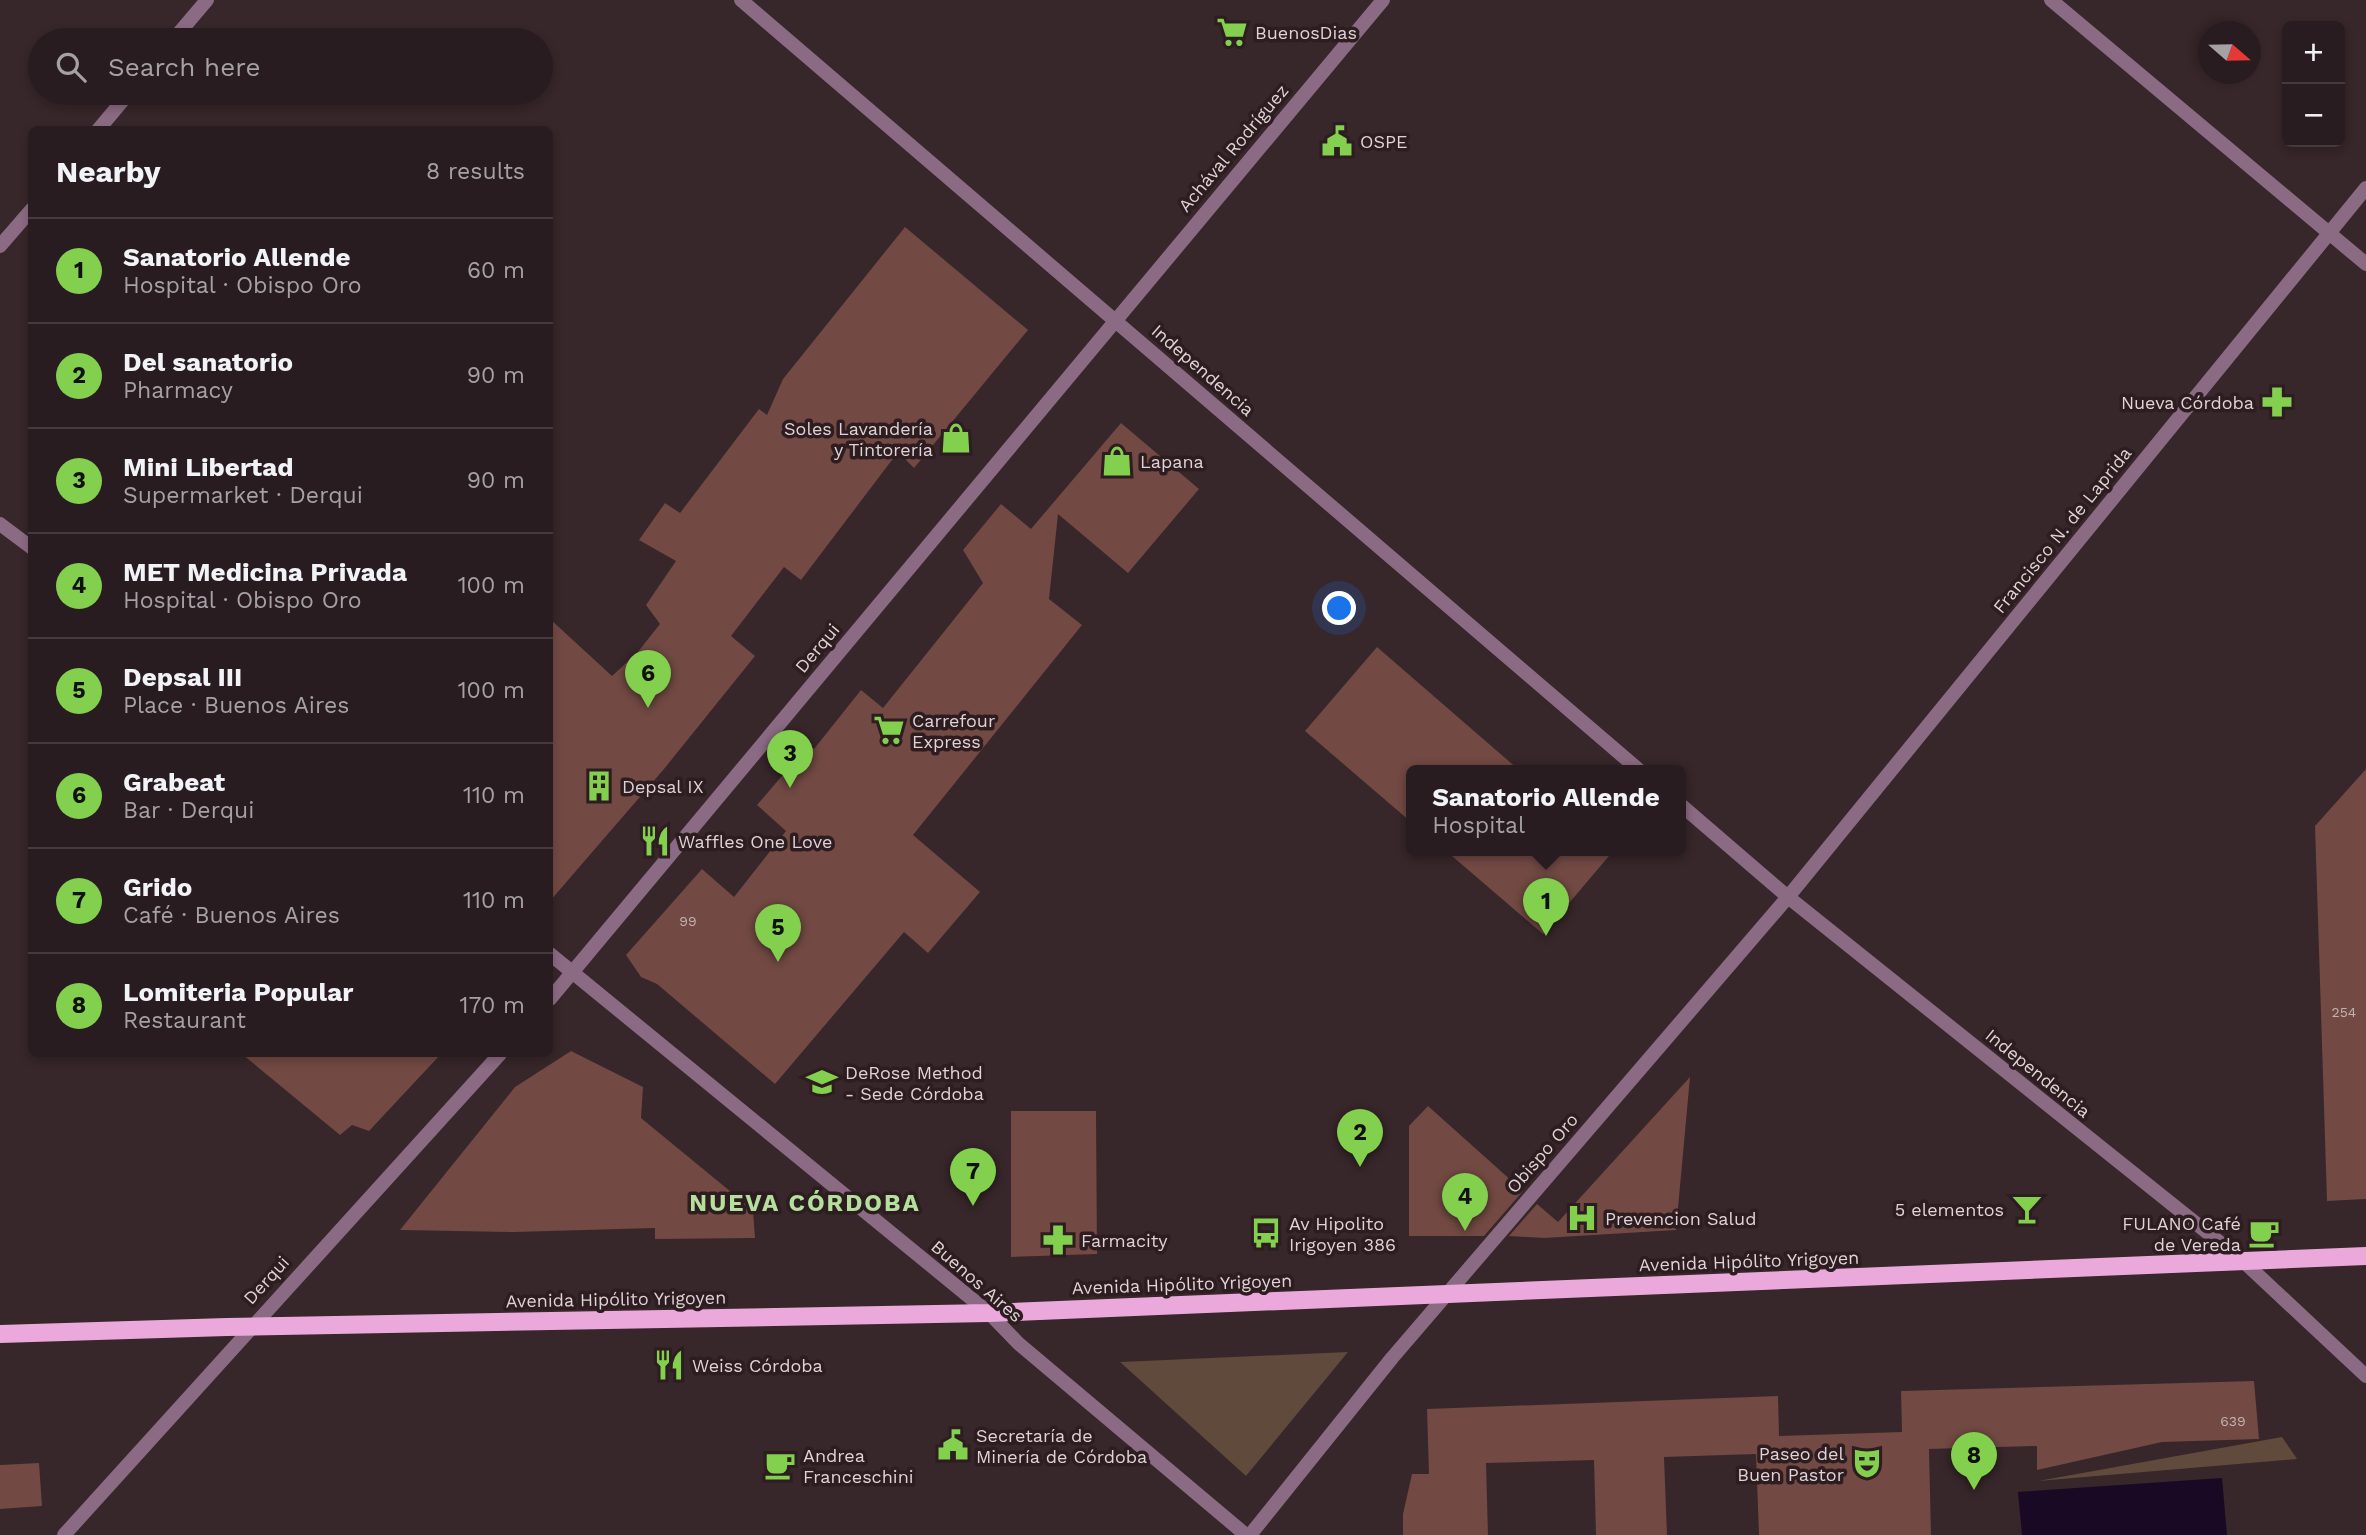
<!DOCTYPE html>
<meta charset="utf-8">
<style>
:root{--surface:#291c20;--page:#312529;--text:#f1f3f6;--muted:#a5a1a5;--line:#453a3e;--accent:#83d04e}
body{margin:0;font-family:"Work Sans",sans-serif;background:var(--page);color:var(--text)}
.controls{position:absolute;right:21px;top:21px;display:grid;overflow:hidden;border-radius:10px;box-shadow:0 4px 10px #0003}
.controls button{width:63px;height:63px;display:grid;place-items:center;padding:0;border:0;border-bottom:2px solid var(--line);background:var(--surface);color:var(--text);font:35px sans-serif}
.compass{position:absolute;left:2198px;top:21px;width:63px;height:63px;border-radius:50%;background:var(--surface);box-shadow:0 4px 10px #0003;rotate:110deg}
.you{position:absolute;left:1340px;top:609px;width:24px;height:24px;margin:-18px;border:5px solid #fff;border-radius:50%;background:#1a73e8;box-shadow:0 0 0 10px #1a73e833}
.badge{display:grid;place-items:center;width:46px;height:46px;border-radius:50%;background:var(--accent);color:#111;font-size:23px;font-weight:700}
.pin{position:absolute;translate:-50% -58px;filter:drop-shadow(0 2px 4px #0008)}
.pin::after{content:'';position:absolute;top:37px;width:24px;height:21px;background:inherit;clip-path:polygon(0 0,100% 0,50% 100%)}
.popup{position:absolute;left:1406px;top:765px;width:280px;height:91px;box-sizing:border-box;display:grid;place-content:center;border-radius:10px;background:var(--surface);filter:drop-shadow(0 2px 5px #0005);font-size:23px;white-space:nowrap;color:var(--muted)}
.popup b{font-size:26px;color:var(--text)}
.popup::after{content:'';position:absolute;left:50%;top:100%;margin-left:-14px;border:14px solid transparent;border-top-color:var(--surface)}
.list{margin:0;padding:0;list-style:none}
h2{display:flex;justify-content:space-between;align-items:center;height:91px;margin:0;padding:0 28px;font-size:30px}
h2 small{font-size:23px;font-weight:400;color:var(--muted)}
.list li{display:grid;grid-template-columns:46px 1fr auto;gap:21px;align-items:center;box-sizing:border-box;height:105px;padding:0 28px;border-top:2px solid var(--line)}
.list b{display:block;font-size:26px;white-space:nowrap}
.list p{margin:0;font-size:23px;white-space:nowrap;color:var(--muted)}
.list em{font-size:23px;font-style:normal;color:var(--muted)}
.icon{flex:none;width:38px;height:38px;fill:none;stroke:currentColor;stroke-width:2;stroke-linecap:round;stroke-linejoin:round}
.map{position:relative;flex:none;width:2366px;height:1535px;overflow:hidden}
.search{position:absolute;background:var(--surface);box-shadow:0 4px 10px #0003;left:28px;top:28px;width:525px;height:77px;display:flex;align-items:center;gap:18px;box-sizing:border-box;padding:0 24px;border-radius:38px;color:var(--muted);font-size:26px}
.panel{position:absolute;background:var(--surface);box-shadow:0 4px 10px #0003;left:28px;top:126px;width:525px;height:931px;border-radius:10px}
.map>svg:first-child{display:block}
.green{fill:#5f4a3b}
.water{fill:#1a0925}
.building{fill:#724943}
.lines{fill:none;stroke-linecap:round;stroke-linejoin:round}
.street{stroke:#8b6b83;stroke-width:14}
.primary{stroke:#eba9db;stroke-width:18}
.labels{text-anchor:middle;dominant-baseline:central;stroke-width:7;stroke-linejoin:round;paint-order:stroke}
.number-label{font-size:14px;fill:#c4b0b1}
.poi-label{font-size:18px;fill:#dfd3d6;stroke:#2d1c20;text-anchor:start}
.street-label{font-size:18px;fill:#dfd3d6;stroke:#2d1c20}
.district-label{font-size:24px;font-weight:bold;letter-spacing:2px;fill:#b4df9c;stroke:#2d1c20}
</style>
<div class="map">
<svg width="2366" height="1535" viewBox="0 0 2366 1535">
<rect width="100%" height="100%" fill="#37262a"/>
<g class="green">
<path d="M1348 1352 1246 1476 1120 1362Z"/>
<path d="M2282 1437 2297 1459 2038 1481Z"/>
</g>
<path class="water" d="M2222 1478 2227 1535H2022L2018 1492Z"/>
<g class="building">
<path d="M905 227 1028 330 914 468 898 452 801 580 784 567 731 636 755 656 664 769 550 901V619L612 676 637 653 660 624 646 605 676 561 639 540 665 503 680 513 759 409 767 415 783 379Z"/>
<path d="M1121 423 1199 489 1128 573 1058 514 1049 599 1082 625 913 835 980 892 928 953 904 932 775 1084 657 984 641 977 626 955 702 869 734 897 786 831 757 805 809 744 814 749 861 690 883 708 983 583 963 550 1001 504 1031 529Z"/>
<path d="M1377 647 1519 770H1411V822L1305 731Z"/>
<path d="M2366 769V1199L2327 1201 2315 826Z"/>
<path d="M1445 850H1614L1543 934Z"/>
<path d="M571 1051 643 1087 641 1118 753 1210 755 1238 655 1239V1228L515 1232 400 1230 515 1087Z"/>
<path d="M242 1054H441L369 1131 352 1125 340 1135Z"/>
<path d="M1690 1077 1676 1230 1544 1238 1509 1236 1537 1204 1558 1222Z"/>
<path d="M1428 1106 1523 1191 1484 1236H1409V1126Z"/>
<path d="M1011 1111H1096L1097 1254 1011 1257Z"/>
<path d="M2254 1381 2259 1439 2162 1442 2037 1470V1446L1929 1449 1931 1535H1759L1756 1454 1664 1457 1667 1535H1596L1594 1460 1486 1463 1488 1535H1403V1514L1412 1474H1429L1427 1409 1778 1396 1779 1436 1902 1432 1901 1391Z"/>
<path d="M39 1463 42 1506 0 1509V1465Z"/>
</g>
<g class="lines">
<g class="street">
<path d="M741 0 1639 770"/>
<path d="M2051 0 2366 264"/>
<path d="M173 40 207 0"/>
<path d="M98 130 129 93"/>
<path d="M0 246 32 209"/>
<path d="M0 524 32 548"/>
<path d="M1681 805 1788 897 2243 1261 2366 1376"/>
<path d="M550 954 989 1313 1018 1343 1246 1535"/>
<path d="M550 999 1383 0"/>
<path d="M64 1535 500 1054"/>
<path d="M1250 1535 1392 1358 1788 897 2366 188"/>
</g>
<path class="primary" d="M0 1334 227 1327 989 1313 2366 1256"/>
</g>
<defs>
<g id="supermarket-bare" transform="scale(2.415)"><path d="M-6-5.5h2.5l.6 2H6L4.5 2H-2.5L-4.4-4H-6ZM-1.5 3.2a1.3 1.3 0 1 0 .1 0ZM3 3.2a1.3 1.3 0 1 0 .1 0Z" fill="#83d04e" stroke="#2d1c20" stroke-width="2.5" paint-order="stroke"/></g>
<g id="civic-bare" transform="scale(2.415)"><path d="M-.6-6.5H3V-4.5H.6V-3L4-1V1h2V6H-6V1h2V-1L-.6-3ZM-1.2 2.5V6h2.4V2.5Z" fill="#83d04e" stroke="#2d1c20" stroke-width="2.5" paint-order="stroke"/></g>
<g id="pharmacy-bare" transform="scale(2.415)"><path d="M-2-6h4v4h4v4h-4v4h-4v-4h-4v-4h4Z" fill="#83d04e" stroke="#2d1c20" stroke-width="2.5" paint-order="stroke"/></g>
<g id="shop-bare" transform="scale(2.415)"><path d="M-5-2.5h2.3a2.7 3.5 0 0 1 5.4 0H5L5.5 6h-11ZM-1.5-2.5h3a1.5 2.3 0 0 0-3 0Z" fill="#83d04e" stroke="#2d1c20" stroke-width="2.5" paint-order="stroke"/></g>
<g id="building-bare" transform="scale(2.415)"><path d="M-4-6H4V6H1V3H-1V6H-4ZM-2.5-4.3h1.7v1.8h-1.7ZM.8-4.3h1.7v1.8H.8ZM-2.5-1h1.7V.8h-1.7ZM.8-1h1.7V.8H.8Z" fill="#83d04e" stroke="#2d1c20" stroke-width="2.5" paint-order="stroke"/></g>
<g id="restaurant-bare" transform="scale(2.415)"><path d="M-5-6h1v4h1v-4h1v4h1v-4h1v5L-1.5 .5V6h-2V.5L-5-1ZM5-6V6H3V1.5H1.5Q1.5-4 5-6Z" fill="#83d04e" stroke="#2d1c20" stroke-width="2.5" paint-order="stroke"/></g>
<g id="university-bare" transform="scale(2.415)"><path d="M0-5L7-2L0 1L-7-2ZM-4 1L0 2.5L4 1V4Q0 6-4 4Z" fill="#83d04e" stroke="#2d1c20" stroke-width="2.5" paint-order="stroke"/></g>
<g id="bar-bare" transform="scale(2.415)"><path d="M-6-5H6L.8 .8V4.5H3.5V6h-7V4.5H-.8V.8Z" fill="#83d04e" stroke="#2d1c20" stroke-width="2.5" paint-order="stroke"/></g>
<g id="hospital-bare" transform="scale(2.415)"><path d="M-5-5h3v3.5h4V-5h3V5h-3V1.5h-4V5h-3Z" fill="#83d04e" stroke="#2d1c20" stroke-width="2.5" paint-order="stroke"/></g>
<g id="bus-bare" transform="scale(2.415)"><path d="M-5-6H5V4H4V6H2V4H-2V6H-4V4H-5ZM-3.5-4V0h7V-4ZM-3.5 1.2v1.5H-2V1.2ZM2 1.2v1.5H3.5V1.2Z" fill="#83d04e" stroke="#2d1c20" stroke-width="2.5" paint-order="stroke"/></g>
<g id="cafe-bare" transform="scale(2.415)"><path d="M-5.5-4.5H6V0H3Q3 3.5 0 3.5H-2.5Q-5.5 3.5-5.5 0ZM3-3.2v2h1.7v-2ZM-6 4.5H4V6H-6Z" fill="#83d04e" stroke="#2d1c20" stroke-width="2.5" paint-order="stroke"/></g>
<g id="theatre-bare" transform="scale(2.415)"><path d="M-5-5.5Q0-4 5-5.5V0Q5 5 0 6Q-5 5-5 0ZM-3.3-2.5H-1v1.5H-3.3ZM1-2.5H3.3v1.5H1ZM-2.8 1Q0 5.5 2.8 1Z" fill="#83d04e" stroke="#2d1c20" stroke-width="2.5" paint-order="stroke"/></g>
</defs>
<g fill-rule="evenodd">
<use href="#supermarket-bare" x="1232" y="32"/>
<use href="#civic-bare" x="1337" y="141"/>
<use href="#pharmacy-bare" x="2277" y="402"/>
<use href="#shop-bare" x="956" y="438"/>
<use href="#shop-bare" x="1117" y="461"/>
<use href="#supermarket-bare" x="889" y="730"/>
<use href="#building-bare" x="599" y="786"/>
<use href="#restaurant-bare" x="655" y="841"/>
<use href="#university-bare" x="822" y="1082"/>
<use href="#bar-bare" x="2027" y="1209"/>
<use href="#hospital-bare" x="1582" y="1218"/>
<use href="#bus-bare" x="1266" y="1233"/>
<use href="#cafe-bare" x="2264" y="1233"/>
<use href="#pharmacy-bare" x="1058" y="1240"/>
<use href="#restaurant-bare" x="669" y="1365"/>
<use href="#civic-bare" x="953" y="1445"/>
<use href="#theatre-bare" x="1867" y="1463"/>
<use href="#cafe-bare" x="780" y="1465"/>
</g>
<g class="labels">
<g class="number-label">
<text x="688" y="921">99</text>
<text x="2344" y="1012">254</text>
<text x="2233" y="1421">639</text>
</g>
<g class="poi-label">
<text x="1255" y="32">BuenosDias</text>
<text x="1360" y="141">OSPE</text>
<text x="2254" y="402" text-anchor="end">Nueva Córdoba</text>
<text x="933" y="428" text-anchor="end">Soles Lavandería<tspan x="933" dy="21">y Tintorería</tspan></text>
<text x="1140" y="461">Lapana</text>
<text x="912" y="720">Carrefour<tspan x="912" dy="21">Express</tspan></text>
<text x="622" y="786">Depsal IX</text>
<text x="678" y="841">Waffles One Love</text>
<text x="845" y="1072">DeRose Method<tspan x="845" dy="21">- Sede Córdoba</tspan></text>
<text x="2004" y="1209" text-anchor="end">5 elementos</text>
<text x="1605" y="1218">Prevencion Salud</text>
<text x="1289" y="1223">Av Hipolito<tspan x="1289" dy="21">Irigoyen 386</tspan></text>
<text x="2241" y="1223" text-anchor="end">FULANO Café<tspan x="2241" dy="21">de Vereda</tspan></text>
<text x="1081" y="1240">Farmacity</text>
<text x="692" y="1365">Weiss Córdoba</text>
<text x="976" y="1435">Secretaría de<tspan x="976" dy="21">Minería de Córdoba</tspan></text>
<text x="1844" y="1453" text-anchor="end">Paseo del<tspan x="1844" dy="21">Buen Pastor</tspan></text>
<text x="803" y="1455">Andrea<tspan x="803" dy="21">Franceschini</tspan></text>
</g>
<g class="street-label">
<text transform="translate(1233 148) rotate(-50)">Achával Rodríguez</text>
<text transform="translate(1203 370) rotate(41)">Independencia</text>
<text transform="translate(2062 530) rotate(-51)">Francisco N. de Laprida</text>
<text transform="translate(817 648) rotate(-50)">Derqui</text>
<text transform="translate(2038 1073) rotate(39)">Independencia</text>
<text transform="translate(1542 1153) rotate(-49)">Obispo Oro</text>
<text transform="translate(1749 1261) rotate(-2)">Avenida Hipólito Yrigoyen</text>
<text transform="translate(266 1280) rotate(-48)">Derqui</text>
<text transform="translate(977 1281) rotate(41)">Buenos Aires</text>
<text transform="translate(1182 1284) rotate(-2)">Avenida Hipólito Yrigoyen</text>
<text transform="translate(616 1299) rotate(-1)">Avenida Hipólito Yrigoyen</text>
</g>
<g class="district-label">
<text x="805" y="1203">NUEVA CÓRDOBA</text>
</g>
</g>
</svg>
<div class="controls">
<button>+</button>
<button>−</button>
</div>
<svg class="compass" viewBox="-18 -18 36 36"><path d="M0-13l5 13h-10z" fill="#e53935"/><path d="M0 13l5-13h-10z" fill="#a5a1a5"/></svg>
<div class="you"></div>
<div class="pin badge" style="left:1546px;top:936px">1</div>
<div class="popup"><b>Sanatorio Allende</b>Hospital</div>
<div class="pin badge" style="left:1360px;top:1167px">2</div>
<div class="pin badge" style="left:790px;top:788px">3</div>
<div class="pin badge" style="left:1465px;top:1231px">4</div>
<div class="pin badge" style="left:778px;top:962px">5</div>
<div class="pin badge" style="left:648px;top:708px">6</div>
<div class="pin badge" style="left:973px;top:1206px">7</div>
<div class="pin badge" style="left:1974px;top:1490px">8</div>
<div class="search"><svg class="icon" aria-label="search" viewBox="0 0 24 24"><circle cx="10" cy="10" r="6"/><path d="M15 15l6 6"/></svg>Search here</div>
<section class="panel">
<h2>Nearby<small>8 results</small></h2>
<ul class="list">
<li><span class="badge">1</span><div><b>Sanatorio Allende</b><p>Hospital · Obispo Oro</p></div><em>60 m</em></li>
<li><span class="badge">2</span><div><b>Del sanatorio</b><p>Pharmacy</p></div><em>90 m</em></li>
<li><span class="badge">3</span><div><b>Mini Libertad</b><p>Supermarket · Derqui</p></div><em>90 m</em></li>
<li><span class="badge">4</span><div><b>MET Medicina Privada</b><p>Hospital · Obispo Oro</p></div><em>100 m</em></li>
<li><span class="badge">5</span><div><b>Depsal III</b><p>Place · Buenos Aires</p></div><em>100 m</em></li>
<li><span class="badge">6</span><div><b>Grabeat</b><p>Bar · Derqui</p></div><em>110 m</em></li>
<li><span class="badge">7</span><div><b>Grido</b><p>Café · Buenos Aires</p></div><em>110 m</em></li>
<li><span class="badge">8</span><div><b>Lomiteria Popular</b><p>Restaurant</p></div><em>170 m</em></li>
</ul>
</section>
</div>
